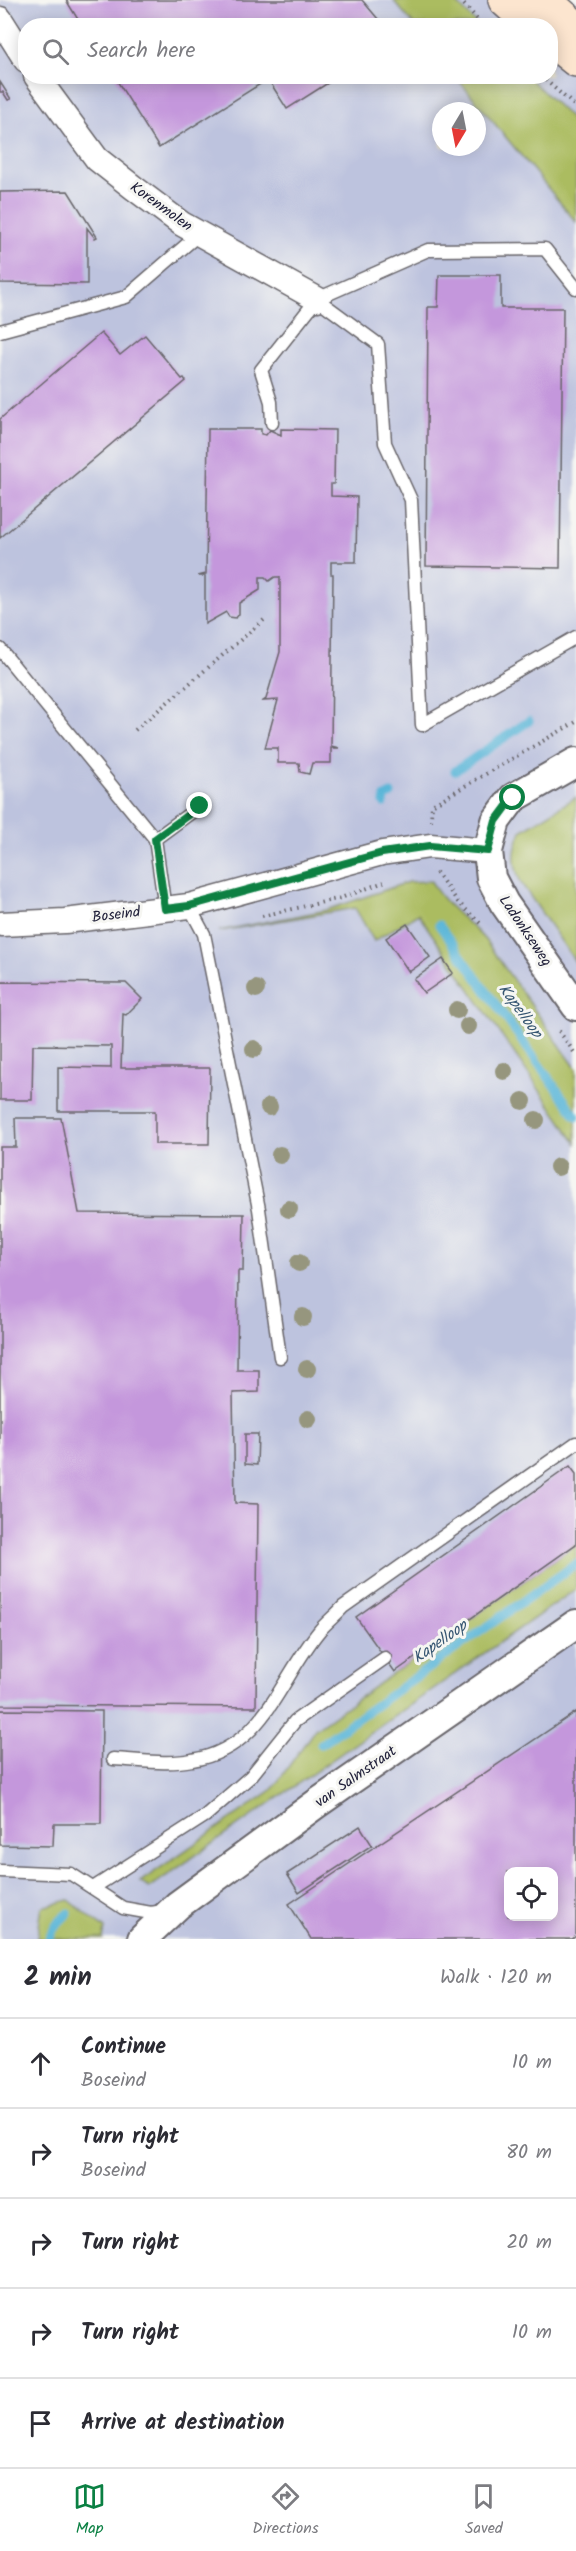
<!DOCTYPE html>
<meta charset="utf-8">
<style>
:root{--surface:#fff;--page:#f7f7f7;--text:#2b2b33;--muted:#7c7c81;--line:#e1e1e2;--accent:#0b8043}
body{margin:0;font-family:Kalam,sans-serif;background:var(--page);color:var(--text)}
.controls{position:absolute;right:18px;bottom:18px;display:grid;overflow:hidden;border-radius:12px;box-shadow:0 3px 15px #0003}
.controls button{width:54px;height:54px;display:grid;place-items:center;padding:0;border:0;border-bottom:2px solid var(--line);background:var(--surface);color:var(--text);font:30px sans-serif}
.compass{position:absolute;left:432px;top:102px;width:54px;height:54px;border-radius:50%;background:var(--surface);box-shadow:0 3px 15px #0003;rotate:190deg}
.stop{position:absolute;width:18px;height:18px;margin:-14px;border:4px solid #0b8043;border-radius:50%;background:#fff}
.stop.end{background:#0b8043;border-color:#fff;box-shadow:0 2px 6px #0008}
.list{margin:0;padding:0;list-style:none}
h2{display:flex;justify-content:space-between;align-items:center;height:78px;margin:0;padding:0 24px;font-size:26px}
h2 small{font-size:20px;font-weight:400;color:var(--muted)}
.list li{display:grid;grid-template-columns:39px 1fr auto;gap:18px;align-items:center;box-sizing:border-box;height:90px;padding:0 24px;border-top:2px solid var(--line)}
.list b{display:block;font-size:22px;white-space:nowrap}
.list p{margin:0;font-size:20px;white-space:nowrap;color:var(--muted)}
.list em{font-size:20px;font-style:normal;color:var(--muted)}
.icon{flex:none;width:33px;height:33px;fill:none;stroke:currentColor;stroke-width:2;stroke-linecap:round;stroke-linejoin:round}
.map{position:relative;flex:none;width:576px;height:1939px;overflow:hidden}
.search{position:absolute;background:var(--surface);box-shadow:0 3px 15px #0003;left:18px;right:18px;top:18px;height:66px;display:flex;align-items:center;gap:15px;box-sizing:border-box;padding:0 21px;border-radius:24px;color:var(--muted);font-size:22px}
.sheet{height:528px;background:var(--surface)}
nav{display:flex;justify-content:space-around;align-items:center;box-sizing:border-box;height:84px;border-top:2px solid var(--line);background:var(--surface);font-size:16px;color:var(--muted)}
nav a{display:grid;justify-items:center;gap:3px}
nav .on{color:var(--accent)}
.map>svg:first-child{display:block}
.industrial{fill:#bdc3de;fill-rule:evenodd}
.green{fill:#abbc60;stroke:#666f4e;stroke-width:1.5}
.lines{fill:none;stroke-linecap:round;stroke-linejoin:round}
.stream{stroke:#5ab6d8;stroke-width:9}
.building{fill:#c497dc;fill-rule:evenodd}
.service-casing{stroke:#68656a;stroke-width:15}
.minor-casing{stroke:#68656a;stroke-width:27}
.tertiary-casing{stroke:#68656a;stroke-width:32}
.secondary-casing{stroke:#68656a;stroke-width:36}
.path{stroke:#68656a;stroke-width:4;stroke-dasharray:1.5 4.5;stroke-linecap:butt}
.service{stroke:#fff;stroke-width:12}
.minor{stroke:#fff;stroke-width:24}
.tertiary{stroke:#fff;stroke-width:28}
.secondary{stroke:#fce5cf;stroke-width:33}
.tree{fill:#96967e}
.route{stroke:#0b8043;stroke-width:8}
.labels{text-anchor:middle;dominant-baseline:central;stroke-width:6;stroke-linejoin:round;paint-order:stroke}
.street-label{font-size:15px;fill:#22223b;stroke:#f6f6f2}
.water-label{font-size:16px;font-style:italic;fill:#365672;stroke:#f6f6f2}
</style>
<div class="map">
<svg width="576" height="1939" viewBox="0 0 576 1939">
<rect width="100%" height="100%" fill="#f6f6f2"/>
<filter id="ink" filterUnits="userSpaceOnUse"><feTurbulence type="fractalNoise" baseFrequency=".0167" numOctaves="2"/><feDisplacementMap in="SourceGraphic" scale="12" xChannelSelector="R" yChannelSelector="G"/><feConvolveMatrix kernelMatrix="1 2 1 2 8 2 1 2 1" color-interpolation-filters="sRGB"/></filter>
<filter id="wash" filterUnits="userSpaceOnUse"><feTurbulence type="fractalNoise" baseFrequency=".008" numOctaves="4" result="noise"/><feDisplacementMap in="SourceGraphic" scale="24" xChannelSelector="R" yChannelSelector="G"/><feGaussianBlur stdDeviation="1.35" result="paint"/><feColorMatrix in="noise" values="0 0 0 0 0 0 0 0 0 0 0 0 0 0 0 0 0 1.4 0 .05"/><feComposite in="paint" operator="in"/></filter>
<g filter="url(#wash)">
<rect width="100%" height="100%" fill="#eae1c0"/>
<path class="industrial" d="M0 0H576V1939H0ZM26 26H550V76H26ZM441 111H477V147H441ZM508 1872H554V1916H508Z"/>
<g class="green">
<path d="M393 0H454L478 25H414Z"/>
<path d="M456 77H528L576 123V222Z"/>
<path d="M576 797V963L521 883C512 863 513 851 521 831Z"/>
<path d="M431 881C443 905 468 920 485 940L576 1068V1143L418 914 374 941 355 908 219 931 327 910 408 882Z"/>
<path d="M576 1544V1589L149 1888 140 1882 272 1790 315 1729Z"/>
<path d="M69 1900 105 1929 103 1939H37L42 1907Z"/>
</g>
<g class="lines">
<g class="stream">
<path d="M455 771 529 721"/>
<path d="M384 803 385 797 391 794"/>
<path d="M439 925 576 1116"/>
<path d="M321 1744 576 1564"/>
<path d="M49 1939 55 1926 68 1913"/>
</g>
</g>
<g id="blocks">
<g class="building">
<path d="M66 0H362L384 26H82Z"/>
<path d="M114 76H339L287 109 268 79 159 148Z"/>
<path d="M0 82 11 99 8 100 3 92H0Z"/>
<path d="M68 191 97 237 95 238 87 228V284L0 283V192Z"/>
<path d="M439 275H501V308H563L560 568 426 566 428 307H438Z"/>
<path d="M101 333 120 355 145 335 182 379 184 378 186 381 0 538V419Z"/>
<path d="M208 429H261V434L266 435 270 430 281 435V429L335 430 334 484H331V496L357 497 356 562H331V574H333L331 746 339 748H331V763H312L309 774 300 772 299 763H278V748H265L278 700 263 701 266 699 280 652V577H275L269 581 265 577H260V590L239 603V614L236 618 229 617 226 612 205 624V576H198L206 574Z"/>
<path d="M407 924 430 957 409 972 386 938Z"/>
<path d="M443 959 453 973 424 993 414 979Z"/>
<path d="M0 982 126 983 142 999 126 1015 123 1014 121 1068H210L209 1144H155V1111H58V1067L111 1068V1046L33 1045 32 1100H0Z"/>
<path d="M15 1118H61L79 1213 244 1214 243 1271H238L237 1370H259V1392L233 1393 235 1503 258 1504 256 1707 0 1705V1147H16Z"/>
<path d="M245 1434H258L257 1465 245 1464Z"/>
<path d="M570 1466 576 1474V1544L395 1672 356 1617Z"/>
<path d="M0 1710 102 1711 101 1824H54L53 1846 0 1845Z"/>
<path d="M576 1712V1936L572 1939H311L289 1904ZM508 1872H554V1916H508Z"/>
<path d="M360 1826 372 1845 299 1893 287 1874Z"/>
</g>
</g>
</g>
<g filter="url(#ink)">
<use href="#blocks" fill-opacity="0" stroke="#68656a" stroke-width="1.5"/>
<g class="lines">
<g class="service-casing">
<g id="service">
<path d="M317 299 378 344 385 443 411 500 422 725 576 637"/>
<path d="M0 331 126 297 199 234"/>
<path d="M272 423 271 402 261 370 317 299 428 250 545 249 576 288"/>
<path d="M0 649 155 839 165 909"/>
<path d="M155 839 200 806"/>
<path d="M189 906 204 934 259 1209 280 1357"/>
<path d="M113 1759C138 1760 167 1765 192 1760 265 1748 279 1679 320 1630 327 1622 336 1615 343 1607L576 1443"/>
<path d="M0 1871 71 1874 123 1908 151 1913 163 1911"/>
<path d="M93 1888 205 1816 251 1776 295 1721 385 1658"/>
</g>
</g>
<g class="minor-casing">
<g id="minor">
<path d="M0 19 26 60"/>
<path d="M36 76 97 159 134 188 182 224 317 299"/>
<path d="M1 924 65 921 189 906 382 853 430 846 488 851"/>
</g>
</g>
<g class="tertiary-casing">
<g id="tertiary">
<path d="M576 762 513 798 496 821 488 851 491 878 504 903 576 1006"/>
<path d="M142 1939 178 1905 316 1804 576 1624"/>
</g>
</g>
<g class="secondary-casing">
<g id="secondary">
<path d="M505 0 534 26"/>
<path d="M544 0 576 28"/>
<path d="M550 39 576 60"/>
</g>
</g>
<g class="path">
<path d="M460 0 480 22"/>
<path d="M541 76 576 107"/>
<path d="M135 730 265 619"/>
<path d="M431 821 432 805 576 722"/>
<path d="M436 872 458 902 482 925"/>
<path d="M262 916 341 898 384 882"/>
<path d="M559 1031 576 1055"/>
</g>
<use href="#service" class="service"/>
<use href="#minor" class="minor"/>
<use href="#tertiary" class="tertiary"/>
<use href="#secondary" class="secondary"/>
</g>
<g class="tree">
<circle cx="256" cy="989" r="9"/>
<circle cx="457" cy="1010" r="9"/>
<circle cx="468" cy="1026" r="9"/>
<circle cx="254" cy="1049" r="9"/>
<circle cx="504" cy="1071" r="9"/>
<circle cx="523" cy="1101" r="9"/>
<circle cx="269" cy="1107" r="9"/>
<circle cx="536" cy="1120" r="9"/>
<circle cx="280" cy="1155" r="9"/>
<circle cx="558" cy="1167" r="9"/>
<circle cx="289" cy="1209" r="9"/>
<circle cx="299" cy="1263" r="9"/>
<circle cx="303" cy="1317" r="9"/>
<circle cx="307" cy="1369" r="9"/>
<circle cx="308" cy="1419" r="9"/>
</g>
</g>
<g class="lines" filter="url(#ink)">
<path class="route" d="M200 806 155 839 165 909 189 906 382 853 430 846 488 851 496 821 513 798"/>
</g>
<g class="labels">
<g class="street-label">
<text transform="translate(161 207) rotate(36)">Korenmolen</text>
<text transform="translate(116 915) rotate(-7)">Boseind</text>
<text transform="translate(525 931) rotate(56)">Ladonkseweg</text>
<text transform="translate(356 1777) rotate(-35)">van Salmstraat</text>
</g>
<g class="water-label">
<text transform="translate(520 1011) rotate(54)">Kapelloop</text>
<text transform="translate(440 1642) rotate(-35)">Kapelloop</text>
</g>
</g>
</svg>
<div class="controls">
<button><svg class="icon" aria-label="locate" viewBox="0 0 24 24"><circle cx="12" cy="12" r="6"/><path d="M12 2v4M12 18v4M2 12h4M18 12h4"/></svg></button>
</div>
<svg class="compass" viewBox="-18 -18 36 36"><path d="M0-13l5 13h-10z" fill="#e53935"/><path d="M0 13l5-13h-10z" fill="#7c7c81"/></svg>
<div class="stop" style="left:513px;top:798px"></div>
<div class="stop end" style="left:200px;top:806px"></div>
<div class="search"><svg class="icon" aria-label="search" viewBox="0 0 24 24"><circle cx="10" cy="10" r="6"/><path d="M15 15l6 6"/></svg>Search here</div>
</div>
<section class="sheet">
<h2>2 min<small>Walk · 120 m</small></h2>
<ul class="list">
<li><svg class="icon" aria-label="ahead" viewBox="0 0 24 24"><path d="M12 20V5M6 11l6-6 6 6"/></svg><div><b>Continue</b><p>Boseind</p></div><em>10 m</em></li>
<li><svg class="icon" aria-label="right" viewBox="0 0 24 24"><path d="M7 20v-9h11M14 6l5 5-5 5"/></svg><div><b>Turn right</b><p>Boseind</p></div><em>80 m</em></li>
<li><svg class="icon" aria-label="right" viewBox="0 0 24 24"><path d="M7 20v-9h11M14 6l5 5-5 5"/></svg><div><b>Turn right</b></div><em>20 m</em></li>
<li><svg class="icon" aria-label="right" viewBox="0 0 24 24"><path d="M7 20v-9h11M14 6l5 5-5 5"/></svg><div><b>Turn right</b></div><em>10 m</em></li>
<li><svg class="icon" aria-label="arrive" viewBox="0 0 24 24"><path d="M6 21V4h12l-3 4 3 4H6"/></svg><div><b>Arrive at destination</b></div></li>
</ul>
</section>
<nav>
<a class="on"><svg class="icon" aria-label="map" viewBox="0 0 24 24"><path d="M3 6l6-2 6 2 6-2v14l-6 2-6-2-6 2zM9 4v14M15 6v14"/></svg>Map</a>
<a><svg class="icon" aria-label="directions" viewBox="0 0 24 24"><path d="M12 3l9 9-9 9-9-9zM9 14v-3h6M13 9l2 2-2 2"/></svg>Directions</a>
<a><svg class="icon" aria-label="saved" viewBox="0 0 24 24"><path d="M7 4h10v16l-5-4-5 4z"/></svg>Saved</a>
</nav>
